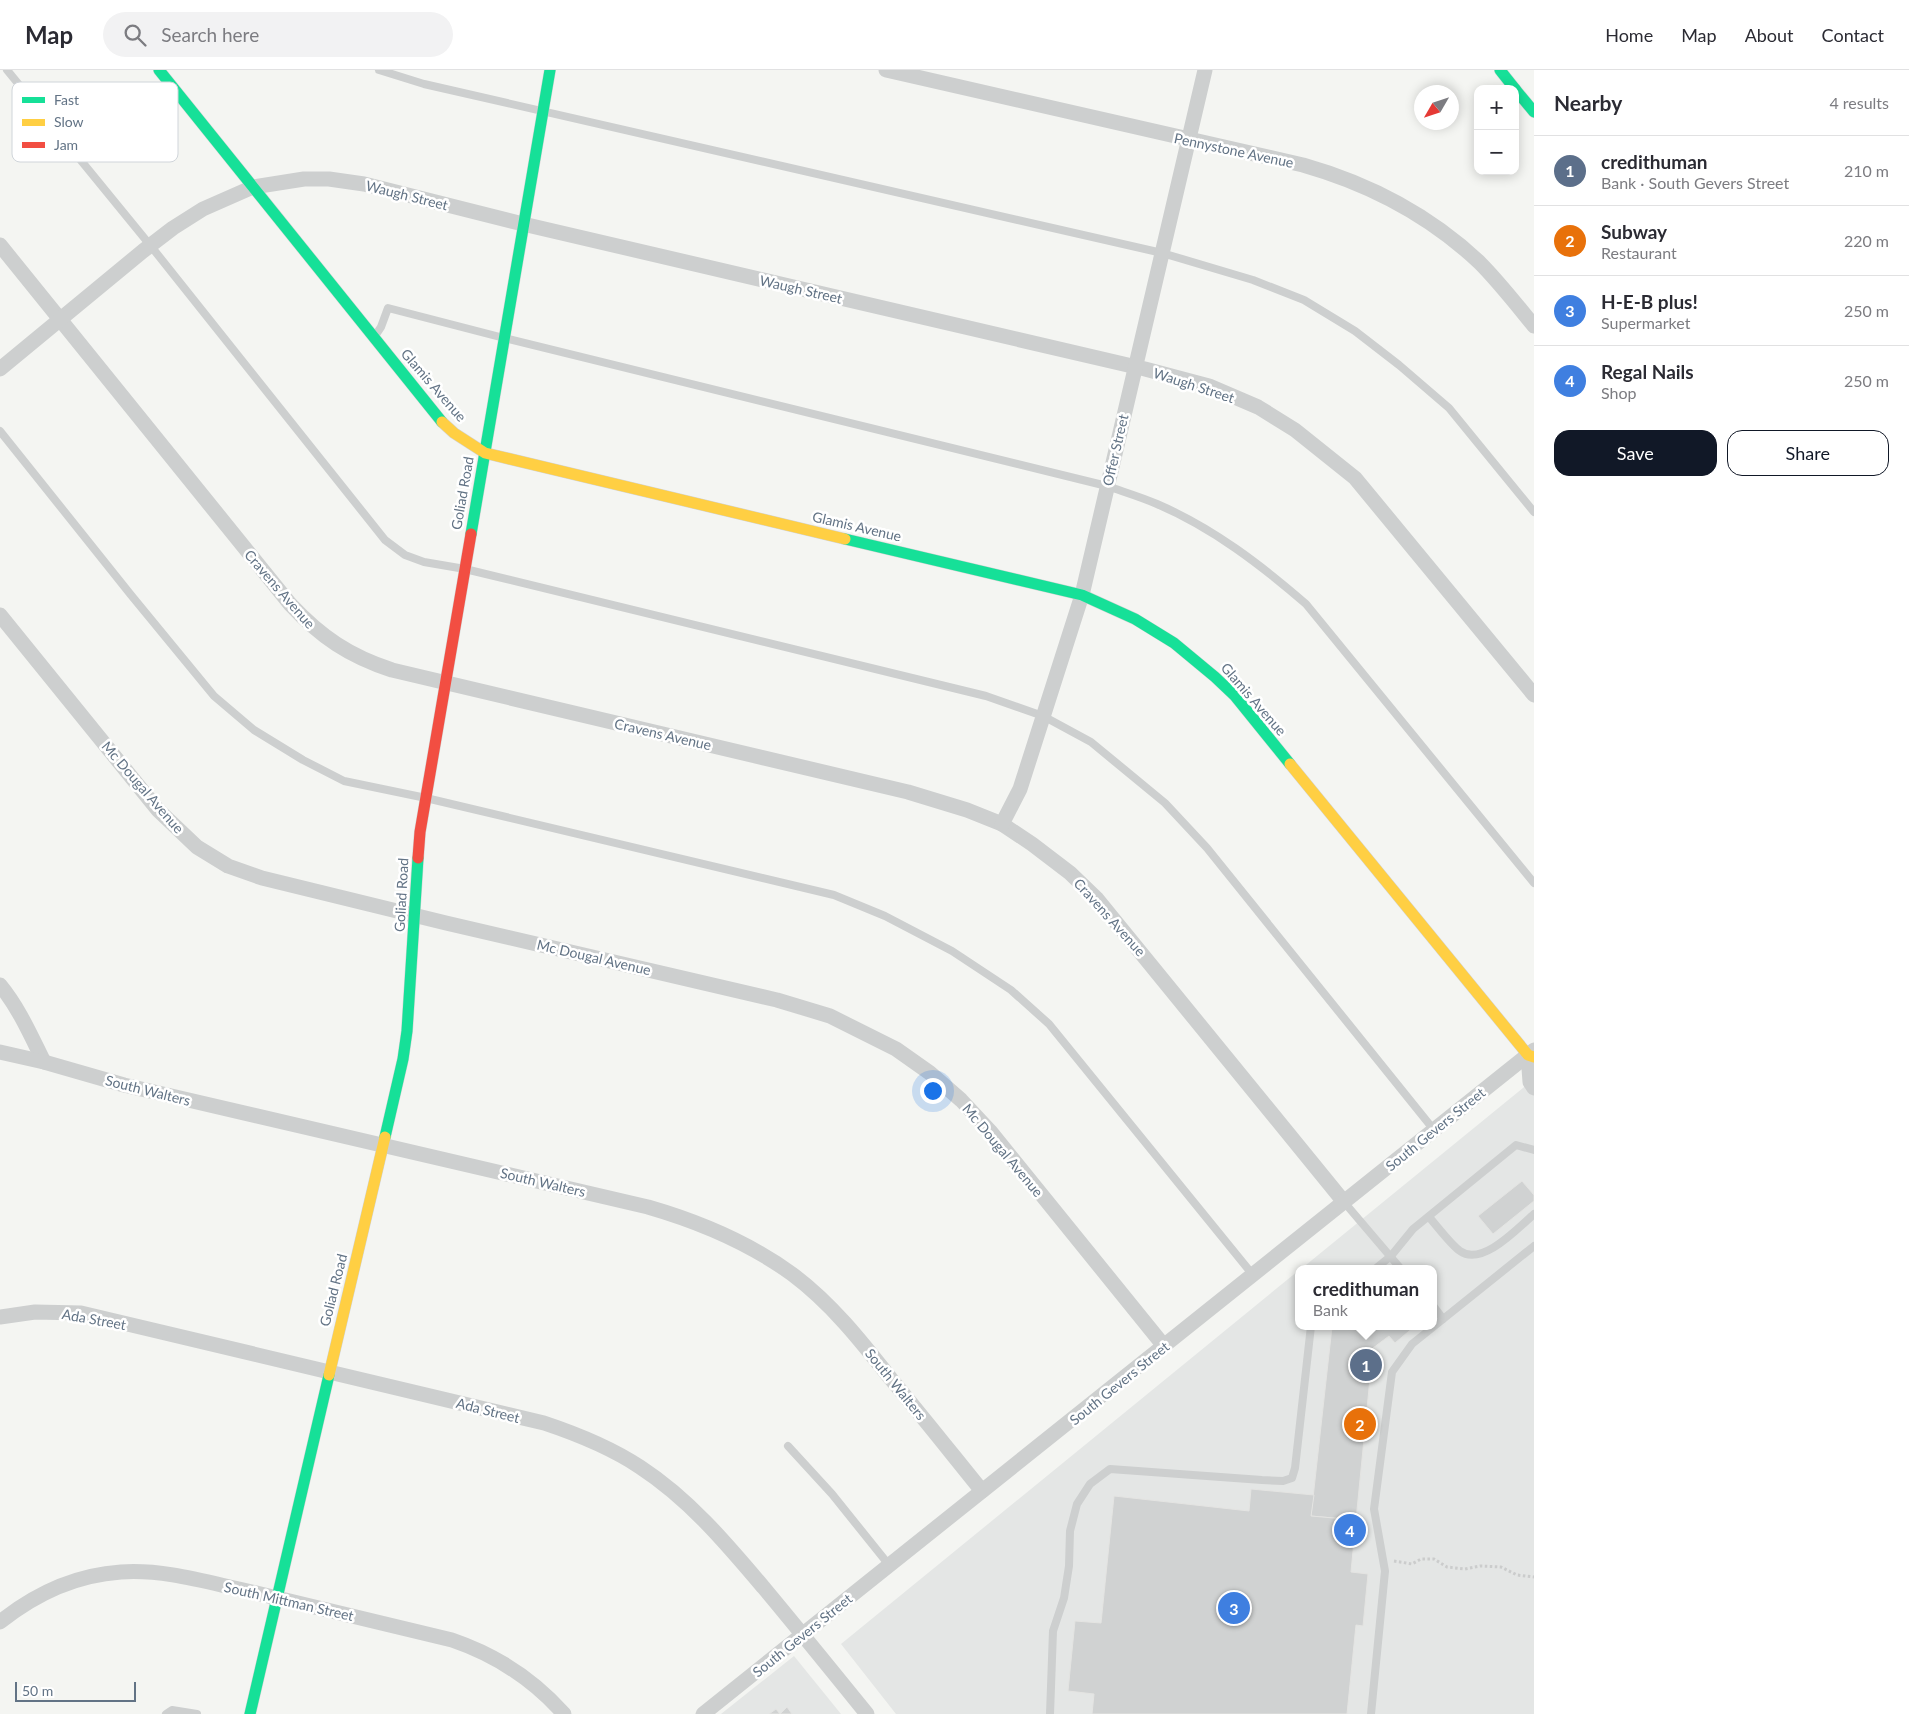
<!DOCTYPE html>
<meta charset="utf-8">
<style>
:root{--surface:#fff;--page:#f2f2f3;--text:#2b2b33;--muted:#7c7c81;--line:#e1e1e2;--accent:#111827}
body{margin:0;font-family:Lato,sans-serif;background:var(--page);color:var(--text)}
.controls{position:absolute;right:15px;top:15px;display:grid;overflow:hidden;border-radius:10px;box-shadow:0 2px 12px #0003}
.controls button{width:45px;height:45px;display:grid;place-items:center;padding:0;border:0;border-bottom:1px solid var(--line);background:var(--surface);color:var(--text);font:25px sans-serif}
.compass{position:absolute;left:1414px;top:15px;width:45px;height:45px;border-radius:50%;background:var(--surface);box-shadow:0 2px 12px #0003;rotate:231deg}
.scale{position:absolute;left:15px;bottom:12px;width:121px;box-sizing:border-box;padding-left:5px;border:2px solid #627385;border-top:0;font-size:14px;line-height:18px;white-space:nowrap;color:#627385;-webkit-text-stroke:4px #fff;paint-order:stroke}
.you{position:absolute;left:932px;top:1020px;width:18px;height:18px;margin:-12px;border:4px solid #fff;border-radius:50%;background:#1a73e8;box-shadow:0 0 0 8px #1a73e833}
.badge{display:grid;place-items:center;width:32px;height:32px;border-radius:50%;background:var(--accent);color:#fff;font-size:16px;font-weight:700}
.pin{position:absolute;translate:-50% -50%;border:2px solid #fff;box-shadow:0 1px 5px #0006}
.popup{position:absolute;left:1295px;top:1195px;width:142px;height:65px;box-sizing:border-box;display:grid;place-content:center;border-radius:10px;background:var(--surface);filter:drop-shadow(0 1px 4px #0005);font-size:16px;white-space:nowrap;color:var(--muted)}
.popup b{font-size:19px;color:var(--text)}
.popup::after{content:'';position:absolute;left:50%;top:100%;margin-left:-10px;border:10px solid transparent;border-top-color:var(--surface)}
.list{margin:0;padding:0;list-style:none}
h2{display:flex;justify-content:space-between;align-items:center;height:65px;margin:0;padding:0 20px;font-size:21px}
h2 small{font-size:16px;font-weight:400;color:var(--muted)}
.list li{display:grid;grid-template-columns:32px 1fr auto;gap:15px;align-items:center;box-sizing:border-box;height:70px;padding:0 20px;border-top:1px solid var(--line)}
.list b{display:block;font-size:19px;white-space:nowrap}
.list p{margin:0;font-size:16px;white-space:nowrap;color:var(--muted)}
.list em{font-size:16px;font-style:normal;color:var(--muted)}
.actions{display:flex;gap:10px;padding:15px 20px}
.actions a{flex:1;padding:11px 0;border:1px solid var(--accent);border-radius:15px;text-align:center;font-size:18px;color:var(--accent)}
.actions .main{background:var(--accent);color:#fff}
.icon{flex:none;width:28px;height:28px;fill:none;stroke:currentColor;stroke-width:2;stroke-linecap:round;stroke-linejoin:round}
.map{position:relative;flex:none;width:1534px;height:1644px;overflow:hidden}
header{display:flex;align-items:center;gap:30px;box-sizing:border-box;height:70px;padding:0 25px;background:var(--surface);border-bottom:1px solid var(--line)}
header strong{font-size:24px}
nav{display:flex;gap:28px;margin-inline-start:auto;font-size:18px}
.search{width:350px;height:45px;background:var(--page);display:flex;align-items:center;gap:12px;box-sizing:border-box;padding:0 18px;border-radius:28px;color:var(--muted);font-size:19px}
main{display:flex}
aside{flex:1;background:var(--surface)}
.map>svg:first-child{display:block}
.built{fill:#e4e6e5}
.building{fill:#d0d2d2;stroke:#e4e4e2}
.lines{fill:none;stroke-linecap:round;stroke-linejoin:round}
.fast-casing{stroke:#d2d3d3;stroke-width:12}
.slow-casing{stroke:#d2d3d3;stroke-width:12}
.jam-casing{stroke:#d2d3d3;stroke-width:12}
.path{stroke:#cbcccc;stroke-width:3;stroke-dasharray:2.5 2.5;stroke-linecap:butt}
.lane{stroke:#cdcfcf;stroke-width:8}
.street{stroke:#cdcfcf;stroke-width:15}
.fast{stroke:#16e098;stroke-width:11}
.slow{stroke:#ffcf43;stroke-width:11}
.jam{stroke:#f24e42;stroke-width:11}
.labels{text-anchor:middle;dominant-baseline:central;stroke-width:5;stroke-linejoin:round;paint-order:stroke}
.street-label{font-size:14px;fill:#627385;stroke:#fff}
.key{fill:#fff;stroke:#d0d5da;stroke-width:1}
.key-label{font-size:14px;fill:#627385}
</style>
<header>
<strong>Map</strong>
<div class="search"><svg class="icon" aria-label="search" viewBox="0 0 24 24"><circle cx="10" cy="10" r="6"/><path d="M15 15l6 6"/></svg>Search here</div>
<nav><a>Home</a><a>Map</a><a>About</a><a>Contact</a></nav>
</header>
<main>
<div class="map">
<svg width="1534" height="1644" viewBox="0 0 1534 1644">
<rect width="100%" height="100%" fill="#f4f5f2"/>
<g class="built">
<path d="M1534 1009V1644H896L841 1574 1298 1201V1256H1434V1199H1301Z"/>
<path d="M794 1586 841 1644H721Z"/>
</g>
<g class="building">
<path d="M1522 1111 1534 1125V1131L1493 1164 1478 1146Z"/>
<path d="M1415 1256 1395 1273 1389 1266 1373 1278 1356 1450 1311 1446 1332 1257Z"/>
<path d="M1251 1419 1314 1425 1311 1446 1356 1450 1351 1502 1368 1504 1363 1556 1356 1555 1347 1644H1092L1094 1624 1068 1621 1075 1551 1101 1553 1114 1426 1249 1441Z"/>
<path d="M787 1637 792 1644H769L776 1639 780 1644Z"/>
</g>
<g class="lines">
<g class="fast-casing">
<g id="fast">
<path d="M159 0 442 352"/>
<path d="M1500 0 1515 19"/>
<path d="M1515 19 1534 42"/>
<path d="M471 464 550 0"/>
<path d="M845 469 1082 525 1135 549 1174 573 1215 607 1235 626 1290 694"/>
<path d="M385 1067 403 989 407 961 418 788"/>
<path d="M250 1644 329 1305"/>
</g>
</g>
<g class="slow-casing">
<g id="slow">
<path d="M442 352 454 363 485 383 845 469"/>
<path d="M1290 694 1528 985 1534 987"/>
<path d="M329 1305 385 1067"/>
</g>
</g>
<g class="jam-casing">
<path id="jam" d="M418 788 420 762 471 464"/>
</g>
<path class="path" d="M1394 1491 1412 1494 1421 1489H1434L1447 1497 1465 1499 1480 1496 1501 1497 1517 1505 1534 1507"/>
<g class="lane">
<path d="M7 0 150 175 385 470 405 485 424 492 465 499 986 626 1043 646 1091 672 1165 733 1207 778 1434 1060"/>
<path d="M379 0 424 14 1162 183 1253 210 1304 230 1355 261 1399 295 1449 338 1534 442"/>
<path d="M375 266 381 257 388 238 504 268 1107 416C1124 422 1141 427 1157 434 1213 458 1261 495 1306 534L1534 813"/>
<path d="M0 361 131 525 214 626 254 660 303 690 344 711 426 728 834 825 885 846 952 881 1011 920 1049 954 1253 1205"/>
<path d="M1344 1132 1401 1199"/>
<path d="M1429 1147C1437 1156 1451 1175 1460 1181 1482 1197 1518 1158 1534 1144"/>
<path d="M1375 1199 1391 1186 1413 1159 1516 1075 1534 1080"/>
<path d="M1434 1237 1443 1249"/>
<path d="M788 1376 832 1424 889 1495"/>
<path d="M166 1644 172 1640 197 1644"/>
<path d="M1050 1644 1053 1561 1064 1528 1069 1496 1070 1461 1077 1434 1090 1414 1110 1399 1262 1410 1283 1411 1292 1408 1295 1398 1311 1256"/>
<path d="M1371 1644 1385 1501 1374 1439 1392 1302 1412 1274 1534 1176"/>
</g>
<g class="street">
<path d="M886 0 1303 95C1370 114 1428 144 1479 192 1499 212 1516 234 1534 256"/>
<path d="M0 175 290 534C321 567 349 586 392 600L908 722 967 740 1002 754 1032 774 1070 803 1097 829 1344 1132"/>
<path d="M0 299 143 181 173 158 203 139 253 117 304 109H329L364 114 523 154 1145 299 1209 316 1258 337 1295 360 1355 408 1534 625"/>
<path d="M0 545 158 740 197 777 228 796 262 808 446 853 777 930 830 946 896 979 930 1003 961 1030 990 1061 1164 1276"/>
<path d="M1002 754 1020 719 1082 525 1205 0"/>
<path d="M0 915C19 938 31 966 44 992"/>
<path d="M0 982 44 992 124 1015 648 1137C700 1152 748 1172 792 1204 831 1233 861 1271 891 1309 922 1346 952 1384 982 1421"/>
<path d="M1528 985 1530 1012 1534 1018"/>
<path d="M0 1247 35 1242 81 1243 544 1353C577 1364 610 1377 640 1397 689 1429 726 1473 764 1518 799 1560 833 1602 867 1644"/>
<path d="M0 1552C35 1524 76 1505 121 1502 166 1499 209 1513 252 1522 319 1538 385 1554 452 1570 496 1585 533 1609 564 1644"/>
<path d="M703 1644 1534 980"/>
</g>
<use href="#fast" class="fast"/>
<use href="#slow" class="slow"/>
<use href="#jam" class="jam"/>
</g>
<g class="labels">
<g class="street-label">
<text transform="translate(1234 80) rotate(12)">Pennystone Avenue</text>
<text transform="translate(407 125) rotate(14)">Waugh Street</text>
<text transform="translate(801 219) rotate(13)">Waugh Street</text>
<text transform="translate(434 315) rotate(49)">Glamis Avenue</text>
<text transform="translate(1194 315) rotate(18)">Waugh Street</text>
<text transform="translate(1115 380) rotate(-77)">Offer Street</text>
<text transform="translate(462 423) rotate(-80)">Goliad Road</text>
<text transform="translate(857 456) rotate(13)">Glamis Avenue</text>
<text transform="translate(280 519) rotate(49)">Cravens Avenue</text>
<text transform="translate(1254 629) rotate(49)">Glamis Avenue</text>
<text transform="translate(663 664) rotate(13)">Cravens Avenue</text>
<text transform="translate(143 717) rotate(49)">Mc Dougal Avenue</text>
<text transform="translate(401 825) rotate(-87)">Goliad Road</text>
<text transform="translate(1110 847) rotate(48)">Cravens Avenue</text>
<text transform="translate(594 887) rotate(13)">Mc Dougal Avenue</text>
<text transform="translate(148 1020) rotate(14)">South Walters</text>
<text transform="translate(1435 1059) rotate(-39)">South Gevers Street</text>
<text transform="translate(1003 1080) rotate(50)">Mc Dougal Avenue</text>
<text transform="translate(543 1112) rotate(13)">South Walters</text>
<text transform="translate(333 1220) rotate(-76)">Goliad Road</text>
<text transform="translate(94 1249) rotate(10)">Ada Street</text>
<text transform="translate(1119 1313) rotate(-39)">South Gevers Street</text>
<text transform="translate(896 1314) rotate(51)">South Walters</text>
<text transform="translate(488 1340) rotate(14)">Ada Street</text>
<text transform="translate(289 1531) rotate(13)">South Mittman Street</text>
<text transform="translate(802 1565) rotate(-39)">South Gevers Street</text>
</g>
</g>
<rect x="12" y="12" width="166" height="80" rx="8" class="key"/>
<rect x="22" y="27" width="23" height="6" fill="#16e098"/>
<rect x="22" y="49" width="23" height="7" fill="#ffcf43"/>
<rect x="22" y="72" width="23" height="6" fill="#f24e42"/>
<g class="key-label">
<text x="54" y="35">Fast</text>
<text x="54" y="57">Slow</text>
<text x="54" y="80">Jam</text>
</g>
</svg>
<div class="controls">
<button>+</button>
<button>−</button>
</div>
<svg class="compass" viewBox="-18 -18 36 36"><path d="M0-13l5 13h-10z" fill="#e53935"/><path d="M0 13l5-13h-10z" fill="#7c7c81"/></svg>
<div class="scale">50 m</div>
<div class="you"></div>
<div class="pin badge" style="left:1366px;top:1295px;background:#5c6f8a">1</div>
<div class="popup"><b>credithuman</b>Bank</div>
<div class="pin badge" style="left:1360px;top:1354px;background:#e8710a">2</div>
<div class="pin badge" style="left:1234px;top:1538px;background:#3f7fe0">3</div>
<div class="pin badge" style="left:1350px;top:1460px;background:#3f7fe0">4</div>
</div>
<aside>
<h2>Nearby<small>4 results</small></h2>
<ul class="list">
<li><span class="badge" style="background:#5c6f8a">1</span><div><b>credithuman</b><p>Bank · South Gevers Street</p></div><em>210 m</em></li>
<li><span class="badge" style="background:#e8710a">2</span><div><b>Subway</b><p>Restaurant</p></div><em>220 m</em></li>
<li><span class="badge" style="background:#3f7fe0">3</span><div><b>H-E-B plus!</b><p>Supermarket</p></div><em>250 m</em></li>
<li><span class="badge" style="background:#3f7fe0">4</span><div><b>Regal Nails</b><p>Shop</p></div><em>250 m</em></li>
</ul>
<div class="actions"><a class="main">Save</a><a>Share</a></div>
</aside>
</main>
